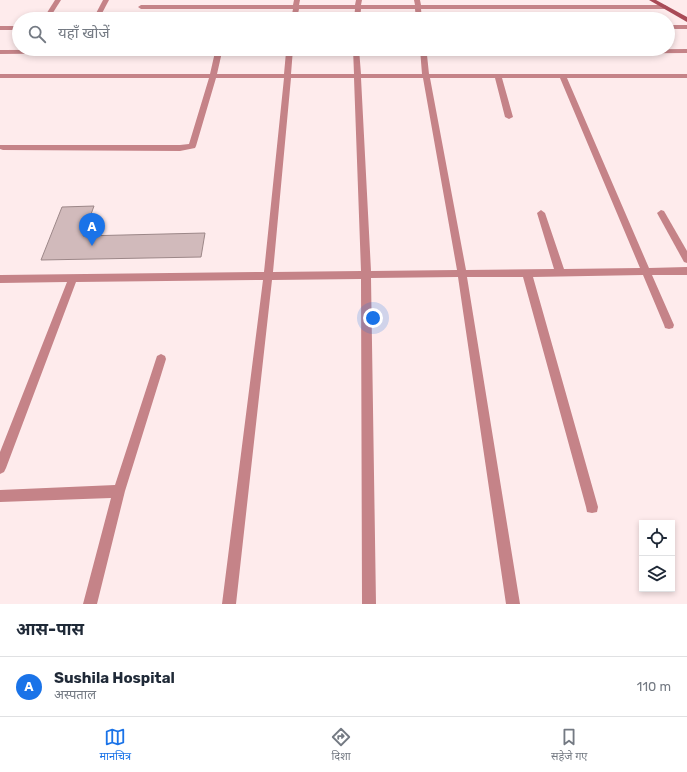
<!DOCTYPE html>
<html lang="hi">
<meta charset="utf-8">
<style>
:root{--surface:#fff;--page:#f6f6f7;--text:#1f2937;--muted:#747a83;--line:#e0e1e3;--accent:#1a73e8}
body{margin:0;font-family:Rubik,"Noto Sans Devanagari",sans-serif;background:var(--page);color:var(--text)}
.controls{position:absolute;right:12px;bottom:12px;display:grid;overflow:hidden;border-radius:0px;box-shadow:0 2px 6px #0003}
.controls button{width:36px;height:36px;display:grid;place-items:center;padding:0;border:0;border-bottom:1px solid var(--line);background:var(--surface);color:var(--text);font:20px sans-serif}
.you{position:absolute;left:373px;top:318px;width:14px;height:14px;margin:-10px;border:3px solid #fff;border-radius:50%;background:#1a73e8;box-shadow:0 0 0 6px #1a73e833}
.badge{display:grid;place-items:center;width:26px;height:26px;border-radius:50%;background:var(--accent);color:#fff;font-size:13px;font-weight:700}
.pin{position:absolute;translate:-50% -33px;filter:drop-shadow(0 1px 2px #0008)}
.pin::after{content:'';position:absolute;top:21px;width:14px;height:12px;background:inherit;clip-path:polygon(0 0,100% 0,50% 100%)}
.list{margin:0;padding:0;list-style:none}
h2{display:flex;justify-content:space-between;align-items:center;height:52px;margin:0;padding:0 16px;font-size:17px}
h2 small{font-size:13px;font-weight:400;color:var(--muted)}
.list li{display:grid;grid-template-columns:26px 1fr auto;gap:12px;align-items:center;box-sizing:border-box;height:60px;padding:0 16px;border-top:1px solid var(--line)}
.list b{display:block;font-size:15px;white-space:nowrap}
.list p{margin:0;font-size:13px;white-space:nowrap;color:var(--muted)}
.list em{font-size:13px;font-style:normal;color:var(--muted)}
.icon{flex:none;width:22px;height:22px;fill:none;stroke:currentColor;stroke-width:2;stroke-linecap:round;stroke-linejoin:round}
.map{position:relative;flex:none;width:687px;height:604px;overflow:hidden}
.search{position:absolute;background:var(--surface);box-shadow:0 2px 6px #0003;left:12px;right:12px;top:12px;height:44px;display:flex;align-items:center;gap:10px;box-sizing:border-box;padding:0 14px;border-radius:22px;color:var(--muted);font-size:15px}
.sheet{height:112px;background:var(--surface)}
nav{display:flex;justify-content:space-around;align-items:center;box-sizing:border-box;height:56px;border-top:1px solid var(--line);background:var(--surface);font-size:11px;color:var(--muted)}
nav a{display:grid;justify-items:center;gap:2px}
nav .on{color:var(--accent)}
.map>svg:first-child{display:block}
.building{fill:#d1babb;stroke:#9c8788}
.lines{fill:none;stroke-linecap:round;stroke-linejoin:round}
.street{fill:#c58388;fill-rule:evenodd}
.secondary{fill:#a94b57;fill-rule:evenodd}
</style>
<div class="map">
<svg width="687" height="604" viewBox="0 0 687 604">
<rect width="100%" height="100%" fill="#feebec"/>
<path class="building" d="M94 206 83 236 205 233 201 257 41 260 62 207Z"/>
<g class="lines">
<g class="street">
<path d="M55 0H61L49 19H43Z"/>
<path d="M103 0H109L99 19H93Z"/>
<path d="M294 0H300L299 5H355L356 0H362L361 5H415L414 0H420L421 5H665L668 7 665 9H421L422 19H416L415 9H361L360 19H354L355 9H299L297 19H291L293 9H141L138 7 141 5H293Z"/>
<rect x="668" y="25" width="19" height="4"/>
<rect x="0" y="26" width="19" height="4"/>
<path d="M293 49 291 74H354L353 49H359L361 74H422L420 49H426L427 51 687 49V53L427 55 429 74H687V78H567L649 268 687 267V275H652L674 325 673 328 669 329 665 328 664 325 643 275 533 277 598 507 597 512 592 513 587 512 586 507 523 277H467L520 604H506L458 277 371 278 376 604H362L361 279 272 280 236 604H222L263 280 76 282 6 468 4 472 0 474V452L67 282 0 283V275L264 272 284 78H216L196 146 195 148 180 151 3 150 0 149V145H180L189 144 209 78H0V74H210L215 52 0 54V50ZM222 52H286L284 74H217ZM291 78H354L361 271 273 272ZM361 78H423L457 270 371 271ZM430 78H495L505 117 509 119 513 117 502 78H560L640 268 564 269 545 213 541 210 537 213 554 269 466 270Z"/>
<path d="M661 210 664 211 687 251V263L684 262 657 213Z"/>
<path d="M161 354 165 356 166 359 125 491 97 604H83L111 498 0 502V490L115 485 156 359 157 356Z"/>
</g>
<path class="secondary" d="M649 0H656L687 17V22Z"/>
</g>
</svg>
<div class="controls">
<button><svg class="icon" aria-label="locate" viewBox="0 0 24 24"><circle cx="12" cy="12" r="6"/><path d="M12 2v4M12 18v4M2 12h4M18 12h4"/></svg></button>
<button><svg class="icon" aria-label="layers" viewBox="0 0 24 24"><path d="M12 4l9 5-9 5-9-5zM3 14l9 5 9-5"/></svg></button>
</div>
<div class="you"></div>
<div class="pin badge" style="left:92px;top:246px">A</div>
<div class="search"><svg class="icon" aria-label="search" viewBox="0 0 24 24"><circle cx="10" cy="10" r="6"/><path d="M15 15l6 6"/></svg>यहाँ खोजें</div>
</div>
<section class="sheet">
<h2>आस-पास<small></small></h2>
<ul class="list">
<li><span class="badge">A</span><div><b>Sushila Hospital</b><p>अस्पताल</p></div><em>110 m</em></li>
</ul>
</section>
<nav>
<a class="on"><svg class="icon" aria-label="map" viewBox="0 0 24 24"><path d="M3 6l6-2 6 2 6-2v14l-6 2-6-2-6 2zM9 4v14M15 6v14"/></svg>मानचित्र</a>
<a><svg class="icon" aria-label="directions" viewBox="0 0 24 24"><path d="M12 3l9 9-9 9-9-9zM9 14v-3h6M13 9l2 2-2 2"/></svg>दिशा</a>
<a><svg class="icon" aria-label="saved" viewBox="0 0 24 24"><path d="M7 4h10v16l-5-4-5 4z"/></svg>सहेजे गए</a>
</nav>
